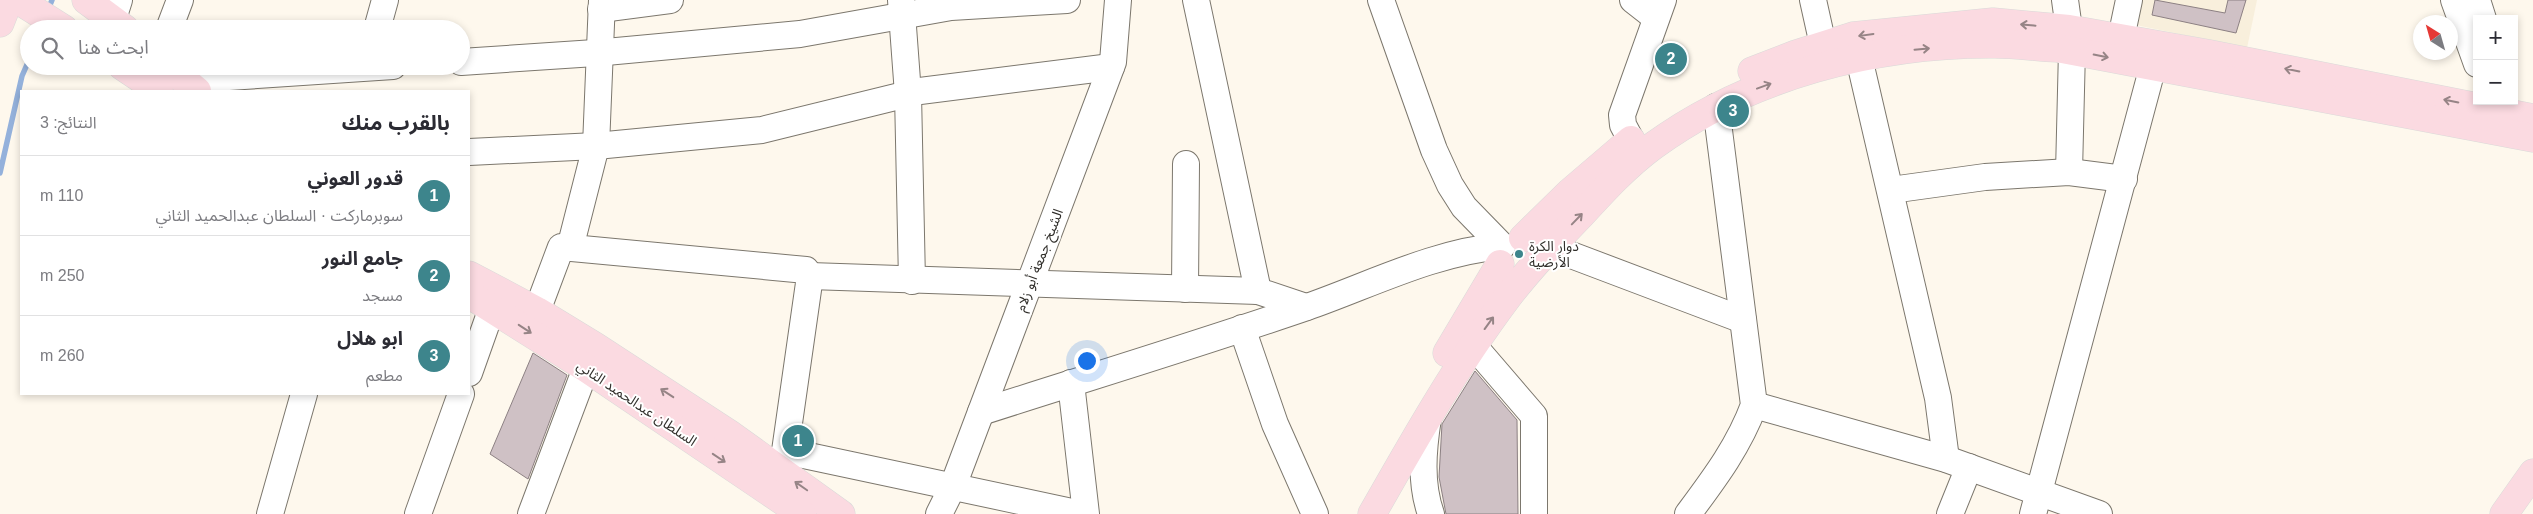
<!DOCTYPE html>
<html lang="ar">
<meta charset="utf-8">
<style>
:root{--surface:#fff;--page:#f2f2f3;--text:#2b2b33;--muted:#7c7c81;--line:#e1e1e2;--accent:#3d858c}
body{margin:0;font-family:Arial,"Noto Sans Arabic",sans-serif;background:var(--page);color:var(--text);direction:rtl}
.controls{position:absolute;right:15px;top:15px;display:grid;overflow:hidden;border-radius:0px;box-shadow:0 2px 8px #0003}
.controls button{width:45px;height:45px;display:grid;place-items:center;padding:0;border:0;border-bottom:1px solid var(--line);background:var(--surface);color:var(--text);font:25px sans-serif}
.compass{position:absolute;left:2413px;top:15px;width:45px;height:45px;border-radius:50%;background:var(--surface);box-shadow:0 2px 8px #0003;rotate:323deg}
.you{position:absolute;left:1086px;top:360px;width:18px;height:18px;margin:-12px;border:4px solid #fff;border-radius:50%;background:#1a73e8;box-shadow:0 0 0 8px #1a73e833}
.badge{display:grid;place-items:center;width:32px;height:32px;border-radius:50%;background:var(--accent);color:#fff;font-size:16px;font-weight:700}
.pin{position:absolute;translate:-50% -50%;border:2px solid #fff;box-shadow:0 1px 5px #0006}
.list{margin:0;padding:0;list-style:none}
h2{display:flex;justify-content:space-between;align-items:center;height:65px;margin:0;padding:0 20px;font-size:21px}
h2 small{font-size:16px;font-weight:400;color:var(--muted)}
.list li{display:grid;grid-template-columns:32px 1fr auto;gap:15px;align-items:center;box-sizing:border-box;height:80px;padding:0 20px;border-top:1px solid var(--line)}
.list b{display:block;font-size:19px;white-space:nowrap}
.list p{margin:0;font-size:16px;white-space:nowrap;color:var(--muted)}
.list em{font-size:16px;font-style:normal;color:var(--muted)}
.icon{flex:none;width:28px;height:28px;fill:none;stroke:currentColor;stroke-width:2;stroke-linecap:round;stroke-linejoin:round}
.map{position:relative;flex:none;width:2533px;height:514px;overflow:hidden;direction:ltr}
.search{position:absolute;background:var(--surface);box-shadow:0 2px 8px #0003;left:20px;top:20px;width:450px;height:55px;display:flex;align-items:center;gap:12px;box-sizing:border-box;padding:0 18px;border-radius:28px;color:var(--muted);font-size:19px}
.panel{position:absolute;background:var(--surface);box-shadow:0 2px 8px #0003;left:20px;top:90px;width:450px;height:305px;border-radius:0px;direction:rtl}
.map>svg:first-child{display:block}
.built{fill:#f8efdc}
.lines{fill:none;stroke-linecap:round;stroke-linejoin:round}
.stream{stroke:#94b1db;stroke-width:5.5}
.building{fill:#cfc1c5;stroke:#8c8083}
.minor-casing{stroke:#7c776d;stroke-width:28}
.major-casing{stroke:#dadad9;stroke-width:29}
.minor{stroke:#fff;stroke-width:26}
.major{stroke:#fbdae1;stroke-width:28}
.oneway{stroke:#968486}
.poi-dot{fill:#3d858c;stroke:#fff;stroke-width:2}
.labels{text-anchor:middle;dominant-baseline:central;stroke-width:4;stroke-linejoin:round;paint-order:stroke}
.poi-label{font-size:14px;fill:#312f2b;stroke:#fff;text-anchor:start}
.street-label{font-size:14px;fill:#312f2b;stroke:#fff}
</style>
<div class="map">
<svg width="2533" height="514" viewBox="0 0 2533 514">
<rect width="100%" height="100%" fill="#fef8ed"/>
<path class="built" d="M2137 0H2257L2247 48 2131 24Z"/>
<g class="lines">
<g class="stream">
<path d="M48 10 52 0"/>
<path d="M0 173 22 76 29 60"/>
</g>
</g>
<g class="building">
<path d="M2155 0 2225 13 2228 0H2246L2236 33 2152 15Z"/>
<path d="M533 353 567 375 528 479 490 454Z"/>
<path d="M1475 371 1517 420 1518 514H1446L1439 477 1442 424Z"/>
</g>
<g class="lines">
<g class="minor-casing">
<g id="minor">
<path d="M901 0 908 94 912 281"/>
<path d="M1196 0 1258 291"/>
<path d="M1381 0 1434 150 1450 185 1464 207 1502 246"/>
<path d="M1633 0 1656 18"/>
<path d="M1813 0 1823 45"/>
<path d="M2065 0 2069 29"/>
<path d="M2454 0 2477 64"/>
<path d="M2477 0 2483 19"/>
<path d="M601 9 670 0"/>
<path d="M113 19 119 0"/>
<path d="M169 29 180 0"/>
<path d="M377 29 385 0"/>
<path d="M2121 38 2129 0"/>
<path d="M1859 58 1938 398 1946 459"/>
<path d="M461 62 595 53 800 34 951 7 1067 0"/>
<path d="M183 80 393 66"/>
<path d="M1631 140 1623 125 1622 115 1663 0"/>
<path d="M469 152 596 146 762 130 920 91 1111 67"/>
<path d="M2069 172 2072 50"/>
<path d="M1891 190 1985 177 2069 172 2124 179"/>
<path d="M1550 247 1743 320"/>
<path d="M570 248 596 146 602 0"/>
<path d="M810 276 1258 291 1306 307"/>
<path d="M1185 289 1186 164"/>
<path d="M537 311 561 247 806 270 810 276 785 451 779 470"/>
<path d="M1242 328 1275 424 1315 514"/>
<path d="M1473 345 1534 416V514"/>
<path d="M469 373 492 308"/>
<path d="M1071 383 1086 514"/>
<path d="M1754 405 1946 459 2099 514"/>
<path d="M981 412C1090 377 1199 344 1307 307 1370 285 1434 252 1502 246"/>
<path d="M1428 418C1423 450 1420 483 1431 514"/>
<path d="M785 451 1081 514"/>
<path d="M270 514 304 394"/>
<path d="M418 514 461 394"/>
<path d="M531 514 586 368 595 349"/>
<path d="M939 514 953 486 1113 62 1118 0"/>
<path d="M1688 514C1714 479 1739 446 1754 405L1716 107"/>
<path d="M1950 514 1969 467"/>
<path d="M2033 514 2153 66"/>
</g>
</g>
<g class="major-casing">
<g id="major">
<path d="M18 0 64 29"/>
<path d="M86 0 125 29"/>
<path d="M0 23 9 0"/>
<path d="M122 66 159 91"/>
<path d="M167 66 197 91"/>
<path d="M1752 71 1796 54 1853 36 1993 22 2069 29 2210 54 2533 118"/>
<path d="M1523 238 1569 193 1631 140"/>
<path d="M469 275 537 311 596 347 731 435 841 514"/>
<path d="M470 295 586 368 802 514"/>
<path d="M1447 353 1500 264"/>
<path d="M1372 514C1414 440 1456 366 1507 298 1530 268 1556 241 1582 214 1604 190 1626 166 1653 146 1749 76 1876 43 1995 44 2015 44 2037 47 2057 48L2533 138"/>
<path d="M2504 514 2533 473"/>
</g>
</g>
<use href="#minor" class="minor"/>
<use href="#major" class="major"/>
</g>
<defs><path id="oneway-shaft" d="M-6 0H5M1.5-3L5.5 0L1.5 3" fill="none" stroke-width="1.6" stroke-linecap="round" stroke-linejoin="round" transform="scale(1.25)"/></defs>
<g class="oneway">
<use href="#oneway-shaft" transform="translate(2028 25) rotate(-175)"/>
<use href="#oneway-shaft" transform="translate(1866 35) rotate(172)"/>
<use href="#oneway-shaft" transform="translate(1922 49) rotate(-5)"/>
<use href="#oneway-shaft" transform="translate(2101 56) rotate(11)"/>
<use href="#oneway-shaft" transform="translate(2292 70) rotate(-169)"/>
<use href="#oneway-shaft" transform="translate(1764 86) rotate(-20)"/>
<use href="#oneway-shaft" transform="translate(2451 101) rotate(-169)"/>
<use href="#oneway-shaft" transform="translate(1577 219) rotate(-46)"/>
<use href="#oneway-shaft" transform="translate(1489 323) rotate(-54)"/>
<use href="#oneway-shaft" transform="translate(525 329) rotate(33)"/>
<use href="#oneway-shaft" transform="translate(667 393) rotate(-147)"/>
<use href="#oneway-shaft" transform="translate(719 458) rotate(34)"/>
<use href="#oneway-shaft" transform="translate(801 486) rotate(-145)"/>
</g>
<circle class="poi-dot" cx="1519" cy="254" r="5"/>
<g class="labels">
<g class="poi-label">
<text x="1529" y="246">دوار الكرة<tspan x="1529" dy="16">الأرضية</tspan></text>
</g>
<g class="street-label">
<text transform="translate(1039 260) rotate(-69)">الشيخ جمعة أبو زلام</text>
<text transform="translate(637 403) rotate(34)">السلطان عبدالحميد الثاني</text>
</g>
</g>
</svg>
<div class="controls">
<button>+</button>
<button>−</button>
</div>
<svg class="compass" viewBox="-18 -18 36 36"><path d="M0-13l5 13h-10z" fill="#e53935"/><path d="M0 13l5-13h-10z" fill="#7c7c81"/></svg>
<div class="you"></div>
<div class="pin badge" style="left:798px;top:441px">1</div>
<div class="pin badge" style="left:1671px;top:59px">2</div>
<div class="pin badge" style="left:1733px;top:111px">3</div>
<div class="search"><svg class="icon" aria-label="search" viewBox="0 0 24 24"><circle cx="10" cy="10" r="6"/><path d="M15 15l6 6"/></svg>ابحث هنا</div>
<section class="panel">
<h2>بالقرب منك<small>النتائج: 3</small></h2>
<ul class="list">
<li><span class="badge">1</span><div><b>قدور العوني</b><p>سوبرماركت · السلطان عبدالحميد الثاني</p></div><em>110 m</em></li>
<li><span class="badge">2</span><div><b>جامع النور</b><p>مسجد</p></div><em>250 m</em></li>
<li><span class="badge">3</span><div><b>ابو هلال</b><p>مطعم</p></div><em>260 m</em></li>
</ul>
</section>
</div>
